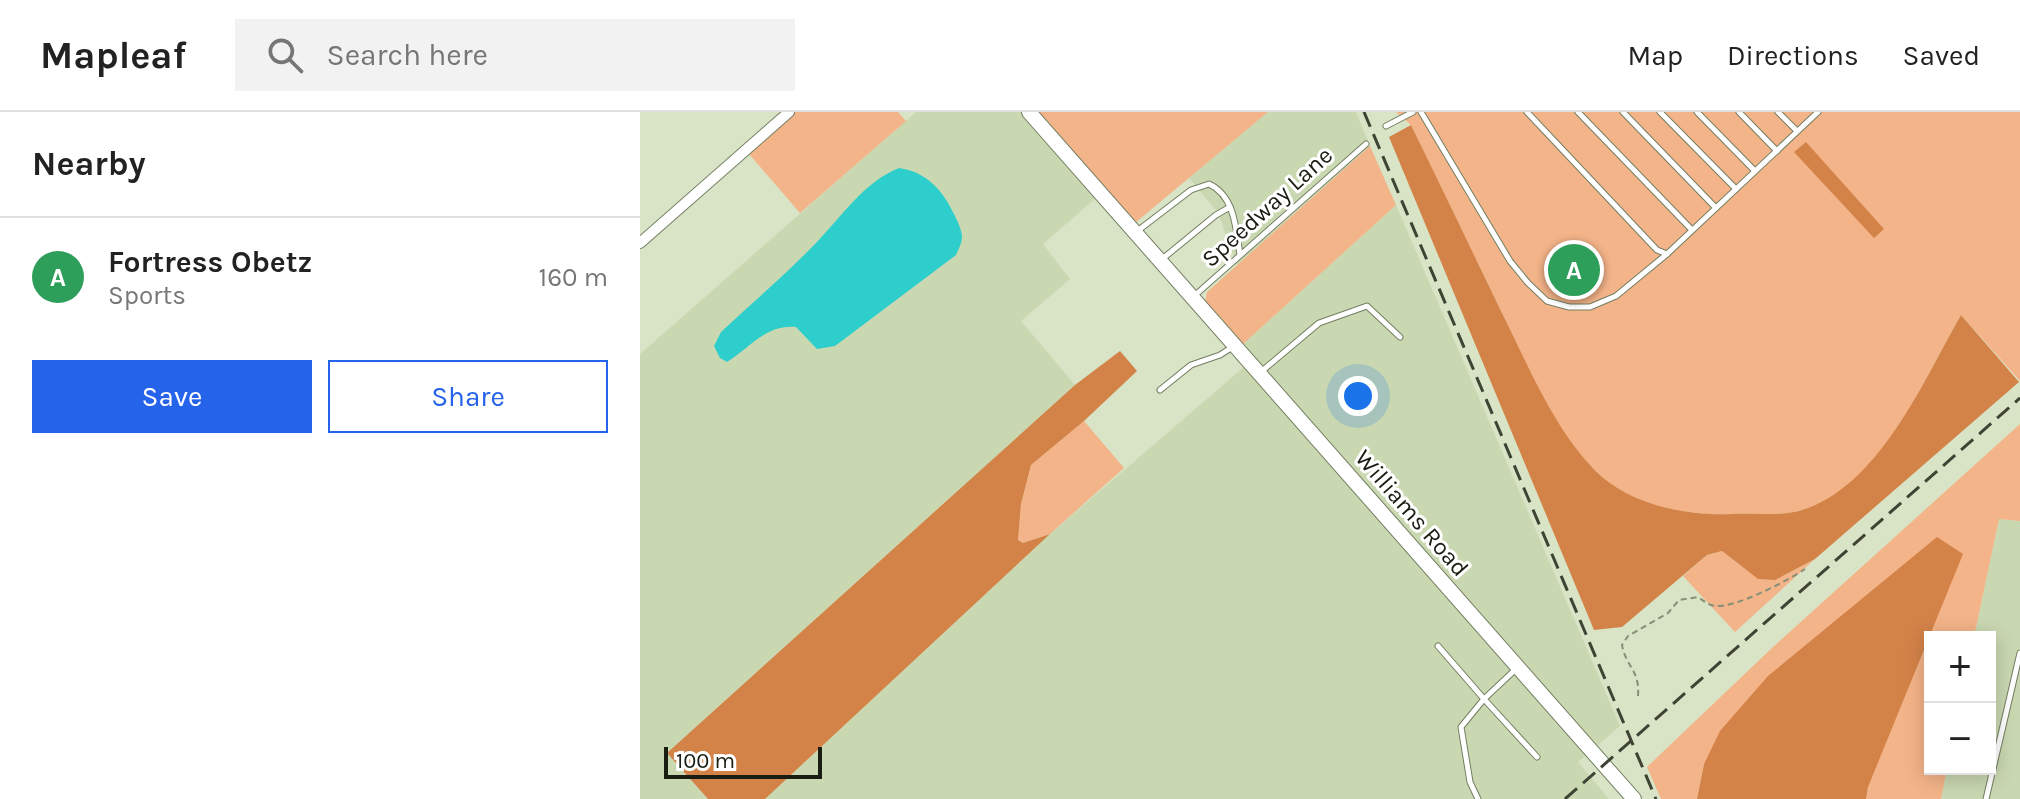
<!DOCTYPE html>
<meta charset="utf-8">
<style>
:root{--surface:#fff;--page:#f2f2f2;--text:#222;--muted:#767676;--line:#e0e0e0;--accent:#2563eb}
body{margin:0;font-family:Karla,sans-serif;background:var(--page);color:var(--text)}
.controls{position:absolute;right:24px;bottom:24px;display:grid;overflow:hidden;border-radius:0px;box-shadow:0 4px 20px #0003}
.controls button{width:72px;height:72px;display:grid;place-items:center;padding:0;border:0;border-bottom:2px solid var(--line);background:var(--surface);color:var(--text);font:40px sans-serif}
.scale{position:absolute;left:24px;bottom:20px;width:158px;box-sizing:border-box;padding-left:8px;border:4px solid #1a1e12;border-top:0;font-size:22px;line-height:28px;white-space:nowrap;color:#1a1e12;-webkit-text-stroke:6px #fff;paint-order:stroke}
.you{position:absolute;left:718px;top:284px;width:28px;height:28px;margin:-20px;border:6px solid #fff;border-radius:50%;background:#1a73e8;box-shadow:0 0 0 12px #1a73e833}
.badge{display:grid;place-items:center;width:52px;height:52px;border-radius:50%;background:var(--accent);color:#fff;font-size:26px;font-weight:700}
.pin{position:absolute;translate:-50% -50%;border:4px solid #fff;box-shadow:0 2px 8px #0006}
.list{margin:0;padding:0;list-style:none}
h2{display:flex;justify-content:space-between;align-items:center;height:104px;margin:0;padding:0 32px;font-size:34px}
h2 small{font-size:26px;font-weight:400;color:var(--muted)}
.list li{display:grid;grid-template-columns:52px 1fr auto;gap:24px;align-items:center;box-sizing:border-box;height:120px;padding:0 32px;border-top:2px solid var(--line)}
.list b{display:block;font-size:30px;white-space:nowrap}
.list p{margin:0;font-size:26px;white-space:nowrap;color:var(--muted)}
.list em{font-size:26px;font-style:normal;color:var(--muted)}
.actions{display:flex;gap:16px;padding:24px 32px}
.actions a{flex:1;padding:18px 0;border:2px solid var(--accent);border-radius:0px;text-align:center;font-size:28px;color:var(--accent)}
.actions .main{background:var(--accent);color:#fff}
.icon{flex:none;width:44px;height:44px;fill:none;stroke:currentColor;stroke-width:2;stroke-linecap:round;stroke-linejoin:round}
.map{position:relative;flex:none;width:1380px;height:687px;overflow:hidden}
header{display:flex;align-items:center;gap:48px;box-sizing:border-box;height:112px;padding:0 40px;background:var(--surface);border-bottom:2px solid var(--line)}
header strong{font-size:38px}
nav{display:flex;gap:44px;margin-inline-start:auto;font-size:28px}
.search{width:560px;height:72px;background:var(--page);display:flex;align-items:center;gap:20px;box-sizing:border-box;padding:0 28px;border-radius:0px;color:var(--muted);font-size:30px}
main{display:flex}
aside{flex:1;background:var(--surface)}
.map>svg:first-child{display:block}
.built{fill:#cad8b2}
.green{fill:#f4b489}
.forest{fill:#d48348}
.water{fill:#2dcecb}
.lines{fill:none;stroke-linecap:round;stroke-linejoin:round}
.service-casing{stroke:#737e61;stroke-width:7}
.minor-casing{stroke:#737e61;stroke-width:12}
.secondary-casing{stroke:#737e61;stroke-width:16}
.path{stroke:#868f78;stroke-width:2;stroke-dasharray:6 4;stroke-linecap:butt}
.service{stroke:#fff;stroke-width:5}
.minor{stroke:#fff;stroke-width:10}
.secondary{stroke:#fff;stroke-width:14}
.rail{stroke:#3e4334;stroke-width:3;stroke-dasharray:16 8;stroke-linecap:butt}
.labels{text-anchor:middle;dominant-baseline:central;stroke-width:6;stroke-linejoin:round;paint-order:stroke}
.street-label{font-size:24px;fill:#1a1e12;stroke:#fff}
</style>
<header>
<strong>Mapleaf</strong>
<div class="search"><svg class="icon" aria-label="search" viewBox="0 0 24 24"><circle cx="10" cy="10" r="6"/><path d="M15 15l6 6"/></svg>Search here</div>
<nav><a>Map</a><a>Directions</a><a>Saved</a></nav>
</header>
<main>
<aside>
<h2>Nearby<small></small></h2>
<ul class="list">
<li><span class="badge" style="background:#2e9e5b">A</span><div><b>Fortress Obetz</b><p>Sports</p></div><em>160 m</em></li>
</ul>
<div class="actions"><a class="main">Save</a><a>Share</a></div>
</aside>
<div class="map">
<svg width="1380" height="687" viewBox="0 0 1380 687">
<rect width="100%" height="100%" fill="#d8e4c5"/>
<g class="built">
<path d="M276 0H396L465 78 403 132 430 167 381 209 435 273 27 641 68 687H0V242Z"/>
<path d="M628 0H716L730 34 597 153 578 101 549 66Z"/>
<path d="M756 93 980 614 938 650 969 687H125L410 422 604 255 602 233Z"/>
<path d="M1359 407 1380 409V687H1301L1307 657H1350V525H1334Z"/>
</g>
<g class="green">
<path d="M155 0H258L266 9 160 101 109 42Z"/>
<path d="M396 0H628L495 111Z"/>
<path d="M756 0H1380V269L1321 203C1283 269 1239 377 1159 399 1139 404 1113 401 1092 402 1049 404 994 394 961 364 914 321 888 255 861 199 831 137 801 75 771 13Z"/>
<path d="M730 34 756 93 602 233 565 190 567 180Z"/>
<path d="M444 309 484 356 410 422 383 431 378 428 381 392 391 353Z"/>
<path d="M1380 312V409L1359 407 1334 525H1290V657H1307L1301 687H1226L1228 675 1064 652 1057 687H1021L1007 655 1133 535Z"/>
<path d="M1082 439C1129 476 1123 475 1175 447L1095 520 1043 464 1067 443Z"/>
</g>
<g class="forest">
<path d="M771 13C801 74 831 137 861 199 888 253 916 323 961 364 995 394 1049 404 1092 402 1113 401 1139 404 1159 399 1239 376 1283 269 1321 203L1379 270 1175 447 1135 468 1118 467 1082 439 1067 443 982 515 954 518 749 25Z"/>
<path d="M1166 30 1244 117 1234 126 1154 40Z"/>
<path d="M480 239 497 259 444 309 391 353 381 392 378 428 383 431 410 422 125 687H68L27 641 435 273Z"/>
<path d="M1297 425 1323 442 1228 675 1226 687H1057L1064 652 1080 619 1128 564Z"/>
</g>
<path class="water" d="M259 56C286 60 302 77 314 102 317 108 322 118 322 125 322 131 318 138 316 143L195 234 177 237 156 215C126 212 110 236 87 250L80 246 74 234 81 220C113 190 146 162 176 131 201 105 225 69 259 56Z"/>
<g class="lines">
<g class="service-casing">
<g id="service">
<path d="M781 0 870 149 888 171 907 189 929 195H950L976 184 1027 142"/>
<path d="M887 0 1017 138 1027 142 1178 0"/>
<path d="M938 0 1052 118"/>
<path d="M983 0 1076 96"/>
<path d="M1020 0 1096 77"/>
<path d="M1057 0 1115 59"/>
<path d="M1099 0 1137 39"/>
<path d="M1138 0 1157 19"/>
<path d="M746 14 773 0"/>
<path d="M496 120 551 78 569 72C595 84 596 117 600 143"/>
<path d="M521 148 576 103 590 95"/>
<path d="M553 185 726 32"/>
<path d="M622 259 679 211 727 194 760 225"/>
<path d="M520 278 551 253 580 243 594 234"/>
<path d="M798 534 844 587 821 615 830 670 838 687"/>
<path d="M877 556 844 587 897 645"/>
<path d="M1346 687 1380 541"/>
</g>
</g>
<g class="minor-casing">
<path id="minor" d="M0 131 149 0"/>
</g>
<g class="secondary-casing">
<path id="secondary" d="M389 0 994 687"/>
</g>
<path class="path" d="M998 584C1000 558 986 555 982 533L988 524 1028 501 1039 488 1058 485C1064 489 1068 493 1075 494 1096 496 1147 469 1165 457"/>
<use href="#service" class="service"/>
<use href="#minor" class="minor"/>
<use href="#secondary" class="secondary"/>
<g class="rail">
<path d="M724 0 1016 687"/>
<path d="M925 687 1380 286"/>
</g>
</g>
<g class="labels">
<g class="street-label">
<text transform="translate(627 95) rotate(-42)">Speedway Lane</text>
<text transform="translate(772 401) rotate(49)">Williams Road</text>
</g>
</g>
</svg>
<div class="controls">
<button>+</button>
<button>−</button>
</div>
<div class="scale">100 m</div>
<div class="you"></div>
<div class="pin badge" style="left:934px;top:158px;background:#2e9e5b">A</div>
</div>
</main>
